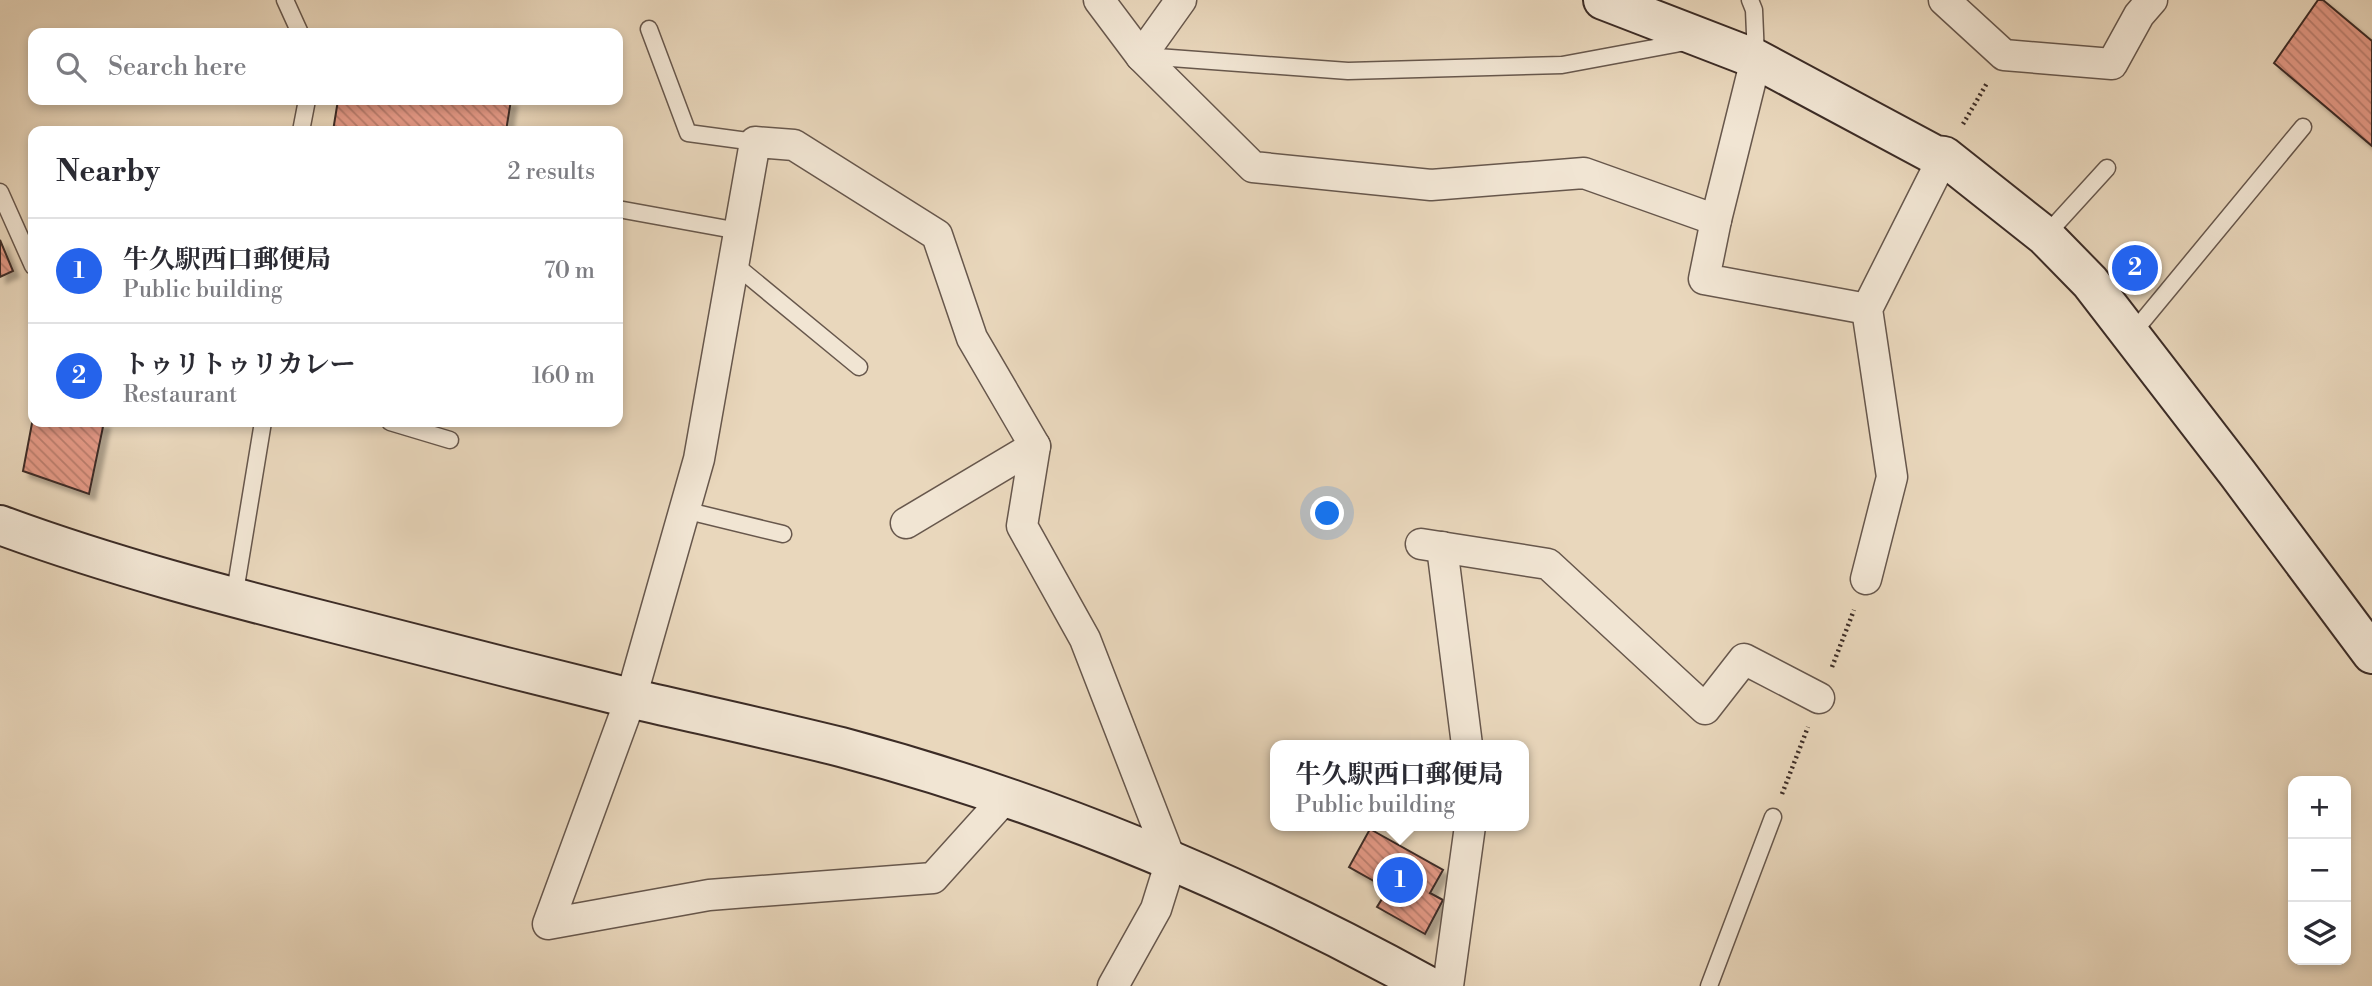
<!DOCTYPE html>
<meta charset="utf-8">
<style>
:root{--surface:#fff;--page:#f2f2f3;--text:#2b2b33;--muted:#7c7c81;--line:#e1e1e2;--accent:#2563eb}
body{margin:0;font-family:"Libre Bodoni","Noto Serif JP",serif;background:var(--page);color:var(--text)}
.controls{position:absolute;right:21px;bottom:21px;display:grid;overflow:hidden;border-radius:14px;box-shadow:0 4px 10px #0003}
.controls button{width:63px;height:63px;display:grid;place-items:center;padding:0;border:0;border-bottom:2px solid var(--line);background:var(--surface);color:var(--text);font:35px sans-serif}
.you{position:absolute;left:1328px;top:514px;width:24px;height:24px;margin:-18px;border:5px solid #fff;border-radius:50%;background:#1a73e8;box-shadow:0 0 0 10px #1a73e833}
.badge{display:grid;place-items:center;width:46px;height:46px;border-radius:50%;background:var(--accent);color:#fff;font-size:23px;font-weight:700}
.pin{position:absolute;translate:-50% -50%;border:4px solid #fff;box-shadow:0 2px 7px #0006}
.popup{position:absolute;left:1270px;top:740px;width:259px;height:91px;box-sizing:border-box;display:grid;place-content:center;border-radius:14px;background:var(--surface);filter:drop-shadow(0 2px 5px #0005);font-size:23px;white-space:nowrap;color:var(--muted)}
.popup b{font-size:26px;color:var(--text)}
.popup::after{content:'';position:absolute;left:50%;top:100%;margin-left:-14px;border:14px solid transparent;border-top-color:var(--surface)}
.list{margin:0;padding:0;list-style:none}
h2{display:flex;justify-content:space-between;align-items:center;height:91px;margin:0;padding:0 28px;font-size:30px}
h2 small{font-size:23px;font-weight:400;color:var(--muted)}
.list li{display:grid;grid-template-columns:46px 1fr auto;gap:21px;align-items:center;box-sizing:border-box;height:105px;padding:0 28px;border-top:2px solid var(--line)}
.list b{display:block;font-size:26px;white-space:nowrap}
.list p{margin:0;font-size:23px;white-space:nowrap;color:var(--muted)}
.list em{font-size:23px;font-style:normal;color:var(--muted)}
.icon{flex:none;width:38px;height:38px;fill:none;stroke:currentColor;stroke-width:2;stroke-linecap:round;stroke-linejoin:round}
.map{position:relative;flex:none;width:2372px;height:986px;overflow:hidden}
.search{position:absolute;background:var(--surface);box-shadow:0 4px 10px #0003;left:28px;top:28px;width:595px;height:77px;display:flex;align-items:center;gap:18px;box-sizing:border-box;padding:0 24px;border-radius:14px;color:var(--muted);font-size:26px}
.panel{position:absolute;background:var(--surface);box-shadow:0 4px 10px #0003;left:28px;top:126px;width:595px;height:301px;border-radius:14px}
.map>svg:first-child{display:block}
.building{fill:url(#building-back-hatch);stroke:#3c2c26;stroke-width:2;filter:url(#shadow)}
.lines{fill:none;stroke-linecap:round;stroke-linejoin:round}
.lane-casing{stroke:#67574c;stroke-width:19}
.street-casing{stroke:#67574c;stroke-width:33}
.secondary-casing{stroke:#3c2c26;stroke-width:42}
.path{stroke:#3c2c26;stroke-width:4.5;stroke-dasharray:2 3.5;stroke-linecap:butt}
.lane{stroke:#f1e5d3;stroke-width:16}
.street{stroke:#f1e5d3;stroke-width:30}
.secondary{stroke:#f1e5d3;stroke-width:38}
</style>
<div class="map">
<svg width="2372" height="986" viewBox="0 0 2372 986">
<defs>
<pattern id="building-back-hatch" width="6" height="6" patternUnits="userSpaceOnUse" patternTransform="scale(1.75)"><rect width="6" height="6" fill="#e49986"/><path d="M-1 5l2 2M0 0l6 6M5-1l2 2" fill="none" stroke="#ba7d6d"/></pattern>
<filter id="shadow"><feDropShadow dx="6" dy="6" stdDeviation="2" flood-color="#0004"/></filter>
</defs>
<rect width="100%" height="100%" fill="#e9d7bc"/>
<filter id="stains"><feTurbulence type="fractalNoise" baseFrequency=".00286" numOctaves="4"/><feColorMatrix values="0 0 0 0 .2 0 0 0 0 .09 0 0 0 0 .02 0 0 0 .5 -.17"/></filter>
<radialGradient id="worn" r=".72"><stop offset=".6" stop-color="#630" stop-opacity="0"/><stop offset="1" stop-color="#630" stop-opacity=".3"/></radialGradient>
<g class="building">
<path d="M2318 0H2323L2372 41V146L2274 63Z"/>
<path d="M338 100H511L506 131H333Z"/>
<path d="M0 240 13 271 0 277Z"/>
<path d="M33 418V422H104L89 494 23 471Z"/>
<path d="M1370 829 1443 870 1430 893 1443 900 1425 934 1377 907 1388 889 1349 867Z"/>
</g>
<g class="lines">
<g class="lane-casing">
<g id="lane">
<path d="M285 0 300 33"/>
<path d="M1750 0 1754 10 1756 57"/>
<path d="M649 29 688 133 755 142"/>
<path d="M1144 56 1348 71 1562 65 1686 42"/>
<path d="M301 131 307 100"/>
<path d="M0 192 33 266"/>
<path d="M618 209 739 231"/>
<path d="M2045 236 2107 168"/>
<path d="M734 264 859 367"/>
<path d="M2131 335 2303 127"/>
<path d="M390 422 450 440"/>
<path d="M684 510 783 534"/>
<path d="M234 598 263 422"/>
<path d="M1709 986 1773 817"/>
</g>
</g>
<g class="street-casing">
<g id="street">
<path d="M1099 0 1141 56 1253 167 1431 185 1584 173 1716 220"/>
<path d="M1944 0 2004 55 2112 64 2139 15 2152 0"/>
<path d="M1141 56 1181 0"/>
<path d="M1756 59 1716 220 1704 279 1867 309"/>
<path d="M1035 446 1022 526 1085 639 1171 861 1156 909 1113 986"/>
<path d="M906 523 1035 446 972 338 937 235 794 145 755 142 699 459 631 698 548 924 709 895 933 878 1006 797"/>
<path d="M1421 544 1548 564 1705 709 1744 659 1819 698"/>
<path d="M1442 547 1467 745"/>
<path d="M1866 579 1892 477 1867 309 1944 156"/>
<path d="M1448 986 1470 826"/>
</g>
</g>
<g class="secondary-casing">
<g id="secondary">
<path d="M1603 0 1756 59 1935 155 1944 156 2045 236 2090 282 2238 474 2372 654"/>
<path d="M0 525C111 566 226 596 341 625 439 650 536 675 634 699 703 715 772 730 841 747 1045 801 1243 884 1428 986"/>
</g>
</g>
<g class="path">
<path d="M1963 124 1987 83"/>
<path d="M1832 667 1854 610"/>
<path d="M1782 794 1808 727"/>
</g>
<use href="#lane" class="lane"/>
<use href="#street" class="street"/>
<use href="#secondary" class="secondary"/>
</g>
<rect width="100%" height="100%" filter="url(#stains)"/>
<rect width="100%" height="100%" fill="url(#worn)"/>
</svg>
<div class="controls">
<button>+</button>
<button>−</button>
<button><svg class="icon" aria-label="layers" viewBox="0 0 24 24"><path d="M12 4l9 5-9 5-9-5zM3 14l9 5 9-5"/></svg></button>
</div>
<div class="you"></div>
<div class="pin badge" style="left:1400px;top:880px">1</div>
<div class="popup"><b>牛久駅西口郵便局</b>Public building</div>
<div class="pin badge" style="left:2135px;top:268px">2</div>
<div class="search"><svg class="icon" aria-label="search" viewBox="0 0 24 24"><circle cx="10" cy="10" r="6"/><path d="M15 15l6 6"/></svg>Search here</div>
<section class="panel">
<h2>Nearby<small>2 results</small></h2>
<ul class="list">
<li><span class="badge">1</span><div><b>牛久駅西口郵便局</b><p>Public building</p></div><em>70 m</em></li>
<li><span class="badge">2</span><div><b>トゥリトゥリカレー</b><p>Restaurant</p></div><em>160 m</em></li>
</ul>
</section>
</div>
